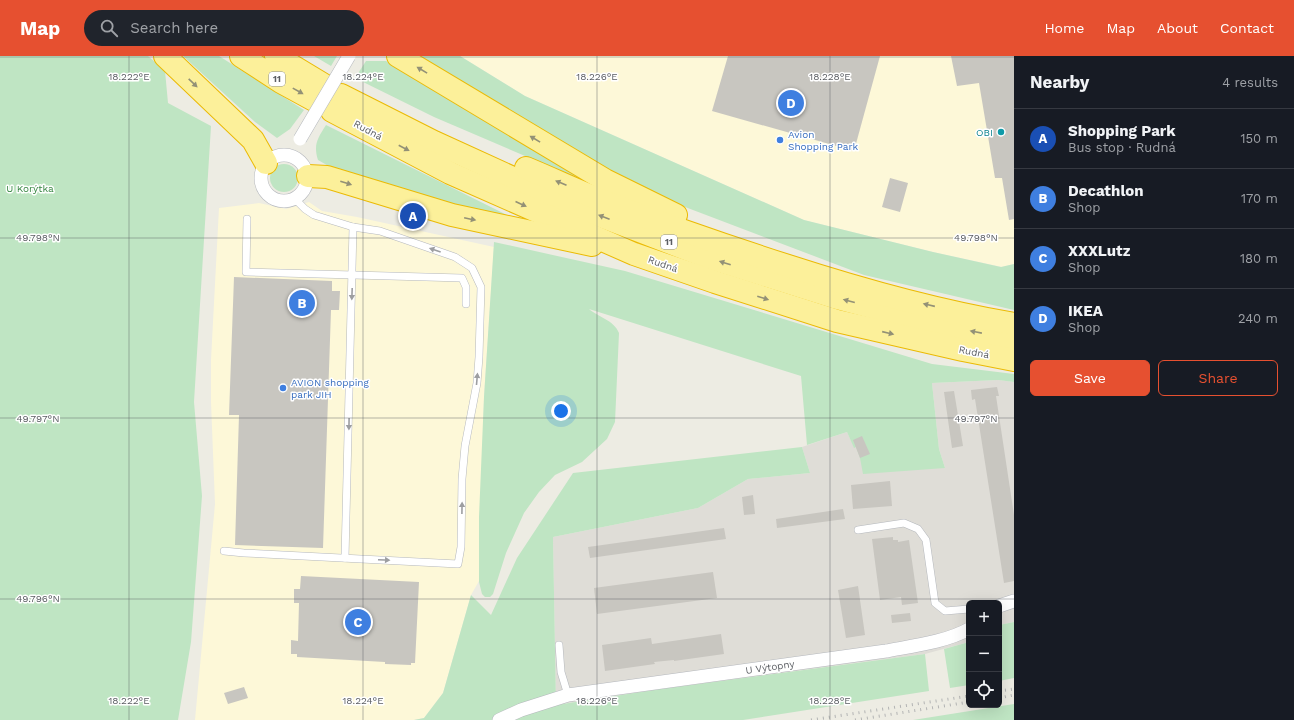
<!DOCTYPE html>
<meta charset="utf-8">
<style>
:root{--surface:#171b24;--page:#20242c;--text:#f1f3f6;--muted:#9ea1a6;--line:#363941;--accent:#e65030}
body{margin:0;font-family:"Work Sans",sans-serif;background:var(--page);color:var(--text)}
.controls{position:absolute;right:12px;bottom:12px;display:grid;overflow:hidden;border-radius:6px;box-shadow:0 4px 16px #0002}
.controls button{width:36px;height:36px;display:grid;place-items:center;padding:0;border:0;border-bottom:1px solid var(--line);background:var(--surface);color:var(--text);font:20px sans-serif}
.you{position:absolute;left:561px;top:355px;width:14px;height:14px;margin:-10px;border:3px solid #fff;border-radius:50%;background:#1a73e8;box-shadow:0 0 0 6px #1a73e833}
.badge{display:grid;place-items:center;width:26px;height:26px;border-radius:50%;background:var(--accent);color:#fff;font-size:13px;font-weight:700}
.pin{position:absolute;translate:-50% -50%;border:2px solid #fff;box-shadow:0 1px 4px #0006}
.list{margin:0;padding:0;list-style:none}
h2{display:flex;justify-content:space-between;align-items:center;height:52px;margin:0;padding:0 16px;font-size:17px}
h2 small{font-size:13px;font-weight:400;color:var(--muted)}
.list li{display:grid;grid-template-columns:26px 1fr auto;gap:12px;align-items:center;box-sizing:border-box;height:60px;padding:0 16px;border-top:1px solid var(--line)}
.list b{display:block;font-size:15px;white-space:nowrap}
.list p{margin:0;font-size:13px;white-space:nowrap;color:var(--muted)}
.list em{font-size:13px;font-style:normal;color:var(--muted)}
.actions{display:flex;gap:8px;padding:12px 16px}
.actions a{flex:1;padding:9px 0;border:1px solid var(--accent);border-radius:6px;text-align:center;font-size:14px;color:var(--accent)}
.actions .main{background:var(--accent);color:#fff}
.icon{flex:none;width:22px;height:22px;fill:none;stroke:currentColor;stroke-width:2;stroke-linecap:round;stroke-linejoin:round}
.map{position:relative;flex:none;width:1014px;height:664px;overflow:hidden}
header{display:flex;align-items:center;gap:24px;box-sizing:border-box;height:56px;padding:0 20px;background:var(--accent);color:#fff}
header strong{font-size:19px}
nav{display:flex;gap:22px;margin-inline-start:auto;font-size:14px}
.search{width:280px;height:36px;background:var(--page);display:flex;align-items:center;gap:10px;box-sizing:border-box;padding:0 14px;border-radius:22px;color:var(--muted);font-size:15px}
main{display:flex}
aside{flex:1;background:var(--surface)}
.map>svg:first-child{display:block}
.commercial{fill:#fdf8d8}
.industrial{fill:#dfddd7}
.green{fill:#bfe5c3}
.building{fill:#c8c6c0}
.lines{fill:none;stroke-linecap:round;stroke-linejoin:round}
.service-casing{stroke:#b5b8bd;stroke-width:8}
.minor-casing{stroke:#b5b8bd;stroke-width:14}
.trunk-casing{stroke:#ebba04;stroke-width:24}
.service{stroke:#fff;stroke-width:7}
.minor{stroke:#fff;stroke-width:13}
.trunk{stroke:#fcf09a;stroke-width:22}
.rail{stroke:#b3b4b4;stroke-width:3;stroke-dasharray:1 5;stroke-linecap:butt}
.minor-bridge-casing{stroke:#b5b8bd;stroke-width:14;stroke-linecap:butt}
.minor-bridge{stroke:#fff;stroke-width:13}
.oneway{fill:#939176}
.oneway2{fill:#9d9ea1}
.ticks{fill:none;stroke:#5b5e63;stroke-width:1;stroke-opacity:0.45}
.culture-dot{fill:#0f9aa8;stroke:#fff;stroke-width:1.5}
.shop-dot{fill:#3f7fe0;stroke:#fff;stroke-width:1.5}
.labels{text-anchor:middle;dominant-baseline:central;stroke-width:3;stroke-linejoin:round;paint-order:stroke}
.shield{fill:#fff;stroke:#8c8e92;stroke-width:1}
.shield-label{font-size:9px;font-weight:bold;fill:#5b5e63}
.street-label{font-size:10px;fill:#5b5e63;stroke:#fff}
.culture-label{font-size:10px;fill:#0d838f;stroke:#fff;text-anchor:end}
.shop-label{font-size:10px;fill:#366cbe;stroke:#fff;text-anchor:start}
.park-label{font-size:10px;fill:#378642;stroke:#fff}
.ticks-label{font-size:10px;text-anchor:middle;fill:#5b5e63;stroke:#fff;stroke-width:3;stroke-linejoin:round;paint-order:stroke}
</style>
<header>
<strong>Map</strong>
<div class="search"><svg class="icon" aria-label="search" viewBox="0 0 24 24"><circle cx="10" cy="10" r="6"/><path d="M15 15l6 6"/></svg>Search here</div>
<nav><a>Home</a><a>Map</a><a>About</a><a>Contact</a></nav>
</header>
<main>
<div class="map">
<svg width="1014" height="664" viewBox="0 0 1014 664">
<rect width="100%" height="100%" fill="#edece3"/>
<g class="commercial">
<path d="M460 0H1014V208L1002 211 933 196 804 164 525 40Z"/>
<path d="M309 146 322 155 357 161 494 191 484 341 479 525 471 539 443 637 424 662 414 664H195L215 448 211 346V304L219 152 259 147 286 153Z"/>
</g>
<path class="industrial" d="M998 324 1014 326V566L999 569V547H969V586L925 598 660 633 556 649 553 481 698 452 748 423 810 417 802 391 847 376 854 391H856L945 412 939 393 932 327Z"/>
<g class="green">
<path d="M0 0H148L165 15 168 47 211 70 194 346 202 440 191 586 178 664H0Z"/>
<path d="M183 0H219L304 54 290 73 277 82 255 66Z"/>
<path d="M314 0H337L331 10Z"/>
<path d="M411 0H460L525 40 804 164 933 196 1001 211 1014 208V254L864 219 643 135Z"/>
<path d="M366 5H386L586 126 434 61 355 22Z"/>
<path d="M326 69 525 168 334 116 332 112 318 104C313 88 318 82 326 69Z"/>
<circle cx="284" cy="122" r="14"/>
<path d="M494 186 625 215 932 308 1014 318V326L998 324 932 327 939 393 945 412 863 418 860 402 856 391 854 392 847 376 807 389 801 320 589 253C598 261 614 264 619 277L615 366 607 383 582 406 555 419 539 436 524 457 506 497 493 538 490 541H485L482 538 479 526V461L484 341Z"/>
<path d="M802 391 810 417 748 423 698 452 553 481 556 649 660 633 925 598 929 635 743 664H414L424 662 443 637 471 539 491 559 517 502 573 417Z"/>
<path d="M1014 566V622L999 625V569Z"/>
<path d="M969 586V629L950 632 944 593Z"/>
<path d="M1014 648V664H913Z"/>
</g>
<g class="building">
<path d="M728 0H880L854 95 712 55Z"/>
<path d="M951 0H1014V163L1009 164 1002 122H995L979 27 957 30Z"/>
<path d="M890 122 908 127 900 156 882 151Z"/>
<path d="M234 221 332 225V235H340L339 254H331L323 492 235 489 239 359H229Z"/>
<path d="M997 331 999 340H996L1014 459V525L1004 527 975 343 972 344 971 334Z"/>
<path d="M954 335 963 390 952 392 944 336Z"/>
<path d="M862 380 870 398 860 402 853 384Z"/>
<path d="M890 425 892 450 853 453 851 429Z"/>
<path d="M753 439 755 458 744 459 742 441Z"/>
<path d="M843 453 845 463 777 472 776 463Z"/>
<path d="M724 472 726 483 590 502 588 491Z"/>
<path d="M893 481V484H898V486L909 484 918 547 902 549 901 541 880 544 872 483Z"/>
<path d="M713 516 717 542 597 558 594 532Z"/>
<path d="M301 520 419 526 415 607H411V609L385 608V606L297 601V598H291V584L298 585 299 547H294V533H300Z"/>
<path d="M858 530 865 579 846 582 838 534Z"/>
<path d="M910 557 911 565 892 567 891 559Z"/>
<path d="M721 578 724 598 674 605V604L654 606 655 608 605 615 602 589 651 582 652 588Z"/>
<path d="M244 631 248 642 228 648 224 637Z"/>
</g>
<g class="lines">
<g class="service-casing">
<g id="service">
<path d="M247 163 246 216 462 222 466 231V248"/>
<path d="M858 474 904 467 918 473 926 484 935 547 945 555 969 553"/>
<path d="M224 495 244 497 458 508 461 491 462 423 465 390 477 327 479 301 481 231 472 212 455 201 380 175 353 171 314 159 305 153 295 143"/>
<path d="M345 502 353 171"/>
<path d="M559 589 561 616 568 639"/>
</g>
</g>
<g class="minor-casing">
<g id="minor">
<circle cx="284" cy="122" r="23"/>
<path d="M999 550 1014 545"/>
<path d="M499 664 521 654 568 639 886 595C912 590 946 586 969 573"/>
</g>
</g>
<g class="trunk-casing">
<g id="trunk">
<path d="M165 0 253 84 266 107"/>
<path d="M241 0 281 26 314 44"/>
<path d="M276 0 324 29"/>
<path d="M398 0 605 124 676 159"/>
<path d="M341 39 434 86 572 149 707 201 834 241 913 262 1014 283"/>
<path d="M332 55 450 117 634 198 715 226 837 265 963 294 1014 304"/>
<path d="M526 112C555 124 584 138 613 149 671 171 729 191 788 210 862 234 937 255 1014 268"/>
<path d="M308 120 327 121 452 159 592 189"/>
</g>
</g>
<use href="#service" class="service"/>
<use href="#minor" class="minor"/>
<use href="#trunk" class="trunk"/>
<g class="rail">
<path d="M999 635 1014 633"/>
<path d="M999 642 1014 639"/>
<path d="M811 664 969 640"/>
<path d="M855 664 969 646"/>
</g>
<g class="minor-bridge-casing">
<path id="minor-bridge" d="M300 83 349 0"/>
</g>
<use href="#minor-bridge" class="minor-bridge"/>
</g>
<defs><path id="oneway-solid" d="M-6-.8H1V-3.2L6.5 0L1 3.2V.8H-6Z"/></defs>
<g class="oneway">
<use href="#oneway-solid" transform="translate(422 14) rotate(-149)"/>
<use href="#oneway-solid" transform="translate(193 27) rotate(44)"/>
<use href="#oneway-solid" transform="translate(298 35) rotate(29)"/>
<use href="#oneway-solid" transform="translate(535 83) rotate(-149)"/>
<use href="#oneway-solid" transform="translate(404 92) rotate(28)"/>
<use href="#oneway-solid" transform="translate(346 127) rotate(18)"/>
<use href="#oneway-solid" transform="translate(561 127) rotate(-157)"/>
<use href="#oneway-solid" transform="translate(521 148) rotate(24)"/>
<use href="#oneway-solid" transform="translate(604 161) rotate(-159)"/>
<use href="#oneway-solid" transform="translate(470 163) rotate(12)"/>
<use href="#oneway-solid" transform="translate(725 207) rotate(-162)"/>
<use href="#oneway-solid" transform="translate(763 242) rotate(17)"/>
<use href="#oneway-solid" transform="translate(849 245) rotate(-165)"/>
<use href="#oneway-solid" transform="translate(929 249) rotate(-167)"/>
<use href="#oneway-solid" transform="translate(976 276) rotate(-169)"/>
<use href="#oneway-solid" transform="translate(888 277) rotate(13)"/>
</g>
<g class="oneway2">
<use href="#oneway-solid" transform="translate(435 194) rotate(-161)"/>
<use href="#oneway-solid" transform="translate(352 238) rotate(92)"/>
<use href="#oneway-solid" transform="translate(477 323) rotate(-85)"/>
<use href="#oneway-solid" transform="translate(349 368) rotate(91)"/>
<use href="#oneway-solid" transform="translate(462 452) rotate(-89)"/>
<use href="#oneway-solid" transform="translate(384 504) rotate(3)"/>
</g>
<path class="ticks" d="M129 0V664M363 0V664M597 0V664M830 0V664M0 1H1014M0 182H1014M0 362H1014M0 543H1014"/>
<circle class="culture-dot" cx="1001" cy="76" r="4"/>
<g class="shop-dot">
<circle cx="780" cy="84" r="4"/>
<circle cx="283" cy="332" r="4"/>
</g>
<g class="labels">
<g class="shield">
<rect x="269" y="16" width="16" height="14" rx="3"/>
<rect x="661" y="179" width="16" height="14" rx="3"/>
</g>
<g class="shield-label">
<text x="277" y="23">11</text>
<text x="669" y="186">11</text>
</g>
<g class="street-label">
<text transform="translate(368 74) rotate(28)">Rudná</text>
<text transform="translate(663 208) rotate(19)">Rudná</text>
<text transform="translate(974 296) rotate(11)">Rudná</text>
<text transform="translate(770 611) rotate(-8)">U Výtopny</text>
</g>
<g class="culture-label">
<text x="993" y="76">OBI</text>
</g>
<g class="shop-label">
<text x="788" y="78">Avion<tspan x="788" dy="12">Shopping Park</tspan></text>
<text x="291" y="326">AVION shopping<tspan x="291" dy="12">park JIH</tspan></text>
</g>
<g class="park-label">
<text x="30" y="132">U Korýtka</text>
</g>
</g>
<g class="ticks-label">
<text x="129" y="24">18.222°E</text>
<text x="363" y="24">18.224°E</text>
<text x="597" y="24">18.226°E</text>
<text x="830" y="24">18.228°E</text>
<text x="38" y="185">49.798°N</text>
<text x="976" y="185">49.798°N</text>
<text x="38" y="366">49.797°N</text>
<text x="976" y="366">49.797°N</text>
<text x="38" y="546">49.796°N</text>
<text x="129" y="648">18.222°E</text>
<text x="363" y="648">18.224°E</text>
<text x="597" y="648">18.226°E</text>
<text x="830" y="648">18.228°E</text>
</g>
</svg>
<div class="controls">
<button>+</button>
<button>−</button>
<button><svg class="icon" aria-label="locate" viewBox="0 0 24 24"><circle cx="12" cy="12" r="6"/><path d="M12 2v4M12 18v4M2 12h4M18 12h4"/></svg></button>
</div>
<div class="you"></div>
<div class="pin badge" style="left:413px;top:160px;background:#1a4fb4">A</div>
<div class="pin badge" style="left:302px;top:247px;background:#3f7fe0">B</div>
<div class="pin badge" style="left:358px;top:566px;background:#3f7fe0">C</div>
<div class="pin badge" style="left:791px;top:47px;background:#3f7fe0">D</div>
</div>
<aside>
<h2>Nearby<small>4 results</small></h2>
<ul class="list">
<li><span class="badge" style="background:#1a4fb4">A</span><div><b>Shopping Park</b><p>Bus stop · Rudná</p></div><em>150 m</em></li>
<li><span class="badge" style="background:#3f7fe0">B</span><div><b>Decathlon</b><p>Shop</p></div><em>170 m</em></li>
<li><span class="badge" style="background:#3f7fe0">C</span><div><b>XXXLutz</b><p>Shop</p></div><em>180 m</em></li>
<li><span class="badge" style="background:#3f7fe0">D</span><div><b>IKEA</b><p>Shop</p></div><em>240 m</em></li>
</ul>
<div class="actions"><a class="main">Save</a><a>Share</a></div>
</aside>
</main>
